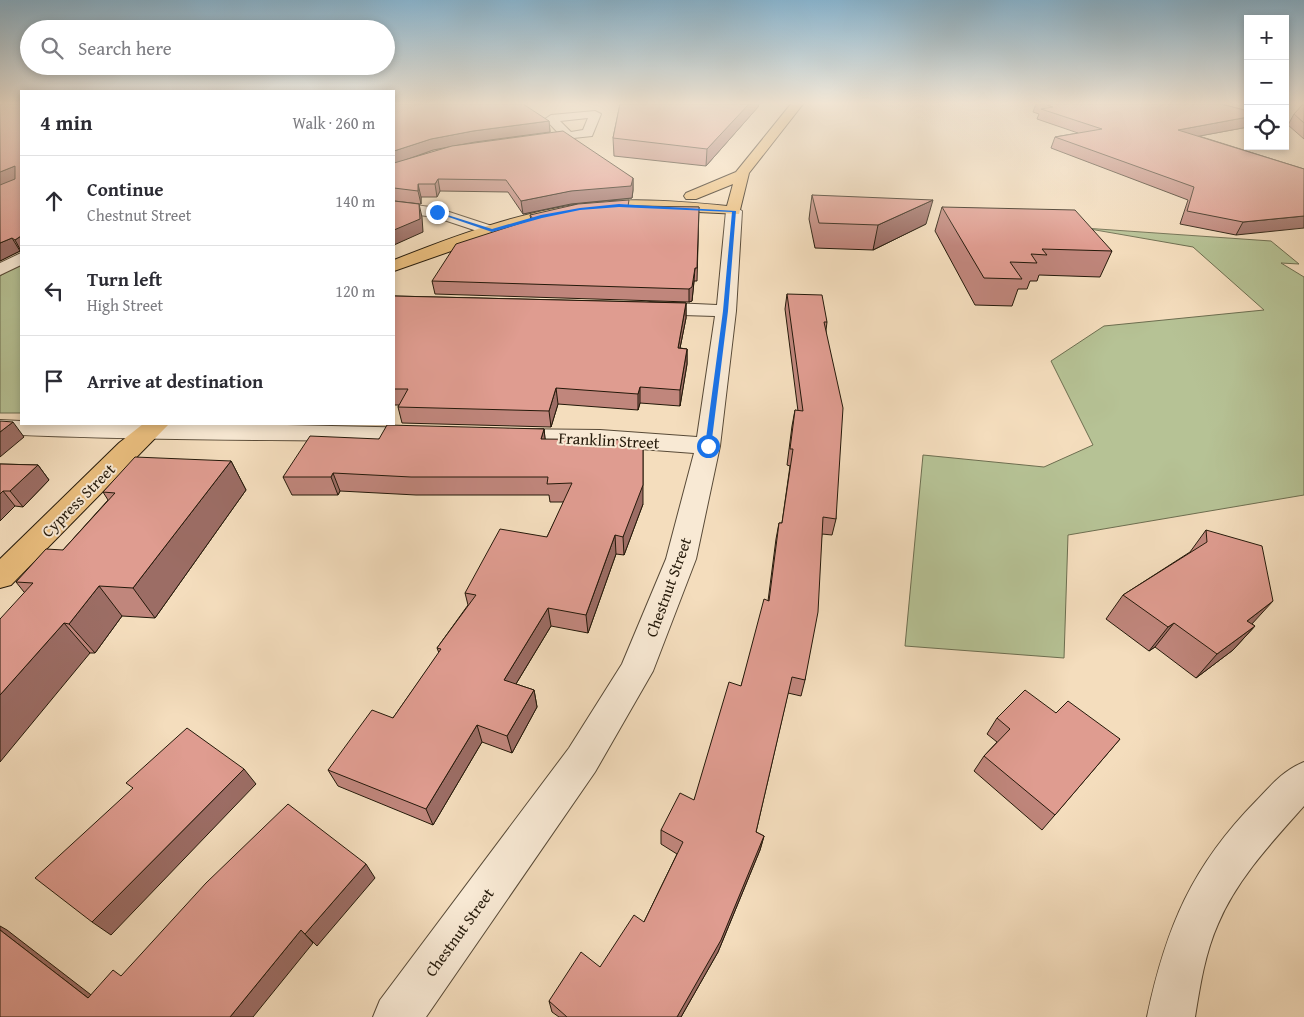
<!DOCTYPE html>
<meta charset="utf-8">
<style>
:root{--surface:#fff;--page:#f2f2f3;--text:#2b2b33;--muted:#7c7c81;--line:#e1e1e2}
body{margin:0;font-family:"Gentium Book Plus",serif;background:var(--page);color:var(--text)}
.controls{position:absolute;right:15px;top:15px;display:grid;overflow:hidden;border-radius:0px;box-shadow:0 2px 8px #0003}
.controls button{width:45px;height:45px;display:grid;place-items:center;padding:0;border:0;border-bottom:1px solid var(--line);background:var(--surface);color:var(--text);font:25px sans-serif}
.stop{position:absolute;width:15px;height:15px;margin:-11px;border:4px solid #1a73e8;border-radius:50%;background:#fff}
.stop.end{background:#1a73e8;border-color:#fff;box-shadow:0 1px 5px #0008}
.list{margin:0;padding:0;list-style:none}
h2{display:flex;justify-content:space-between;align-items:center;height:65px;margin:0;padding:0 20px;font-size:21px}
h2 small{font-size:16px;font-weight:400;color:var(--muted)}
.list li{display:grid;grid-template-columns:32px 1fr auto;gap:15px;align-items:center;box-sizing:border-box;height:90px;padding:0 20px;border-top:1px solid var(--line)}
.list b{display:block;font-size:19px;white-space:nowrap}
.list p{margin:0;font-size:16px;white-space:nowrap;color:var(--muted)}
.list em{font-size:16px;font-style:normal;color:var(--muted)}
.icon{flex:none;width:28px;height:28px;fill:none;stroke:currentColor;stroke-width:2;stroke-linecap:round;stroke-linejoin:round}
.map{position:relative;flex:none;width:1304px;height:1017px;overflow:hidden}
.search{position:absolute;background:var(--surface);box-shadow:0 2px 8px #0003;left:20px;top:20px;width:375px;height:55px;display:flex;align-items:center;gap:12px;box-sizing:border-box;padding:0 18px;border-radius:28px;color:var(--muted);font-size:19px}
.panel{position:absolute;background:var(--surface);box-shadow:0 2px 8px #0003;left:20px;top:90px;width:375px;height:335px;border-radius:0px}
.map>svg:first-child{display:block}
.green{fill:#b6c295;stroke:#6d6e50}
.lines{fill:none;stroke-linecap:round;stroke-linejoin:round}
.minor-casing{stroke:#584a37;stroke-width:2}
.major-casing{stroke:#24190a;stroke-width:2}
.minor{fill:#f8e9d4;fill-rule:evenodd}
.major{fill:#eabe7e;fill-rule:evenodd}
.wall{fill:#c0867c;stroke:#24190a;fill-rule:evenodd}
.shaded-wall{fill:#9c6d65;stroke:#24190a}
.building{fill:#df9c90;stroke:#24190a}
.route{fill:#1a73e8}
.labels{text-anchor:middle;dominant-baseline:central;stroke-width:4;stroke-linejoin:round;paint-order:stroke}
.street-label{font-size:16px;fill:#24190a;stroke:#f8e9d4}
</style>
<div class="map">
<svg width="1304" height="1017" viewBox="0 0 1304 1017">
<rect width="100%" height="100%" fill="#f4ddbd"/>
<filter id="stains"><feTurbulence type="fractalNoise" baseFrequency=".004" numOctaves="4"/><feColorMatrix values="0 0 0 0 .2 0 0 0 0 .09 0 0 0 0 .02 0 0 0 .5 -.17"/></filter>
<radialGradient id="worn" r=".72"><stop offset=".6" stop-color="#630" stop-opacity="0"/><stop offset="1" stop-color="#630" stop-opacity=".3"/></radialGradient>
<g class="green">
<path d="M1084 228 1271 241 1299 264 1281 263 1304 277V495L1068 535 1064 658 905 646 923 455 1044 467 1093 445 1051 361 1104 326 1264 310 1193 247Z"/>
<path d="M21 263V413H0V276Z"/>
</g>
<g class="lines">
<g class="minor-casing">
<g id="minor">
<path d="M595 111 601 114 592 136 564 139 545 119 551 115ZM588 118 583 130 571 132 560 121Z"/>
<path d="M394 202 437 208 498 228 500 231 492 236 435 217 394 212Z"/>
<path d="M734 206 742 211 736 311 720 446 696 559 653 671 595 772 426 1017H373L380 1000 569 748 622 664 666 559 694 453 600 446 508 443 499 441 496 436 499 431 508 429 600 430 697 437 715 316 650 314 643 312 640 308 643 304 650 302 717 305 726 211Z"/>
<path d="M21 253V265L0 275V263Z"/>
<path d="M0 420 21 421V424H239L420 428 429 430 432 435 429 440 420 442C280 439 140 441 0 434Z"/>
<path d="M1304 762V806C1272 842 1237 879 1218 924 1205 953 1200 986 1195 1017H1147C1166 927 1192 866 1257 800 1272 784 1284 770 1304 762Z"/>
</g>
</g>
<g class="major-casing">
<g id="major">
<path d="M791 104H803L749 173 739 214 637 209 579 214 514 229 394 271V260C459 234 528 209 598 202 641 198 685 202 727 206L733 184 696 199H686L684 196 686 193 736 172Z"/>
<path d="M143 424H169L11 585 0 588V559L119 443Z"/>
</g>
</g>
<use href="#minor" class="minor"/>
<use href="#major" class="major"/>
</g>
<g class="wall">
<path d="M0 104H21V252L20 251 0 261Z"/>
<path d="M394 104 549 121 550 132 475 142 458 145 633 178V190L632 198 571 204 523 214 508 192 440 191 437 197H421V204L394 201ZM449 147 407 160 433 150Z"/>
<path d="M620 104H759L758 107 706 166 614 156 613 138Z"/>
<path d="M1036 104H1221L1248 111V127L1199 136 1304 169 1236 235 1180 224 1188 200 1051 148 1055 137 1078 133 1037 119 1039 114 1033 112Z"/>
<path d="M1304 104V139L1288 125 1294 114Z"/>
<path d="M812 195 926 224 873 250 815 248 809 219Z"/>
<path d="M629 206 699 207 697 281H694L692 301 689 302 435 294 432 281 531 220 530 215Z"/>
<path d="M942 207 1112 251 1100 277 1039 275 1037 281H1030L1027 289H1018L1012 306 975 305 935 231Z"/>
<path d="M787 294 827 322 826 330 836 519 832 535 822 534 805 680 801 696 788 693 756 832 764 836 760 850 718 952 681 1017H559L552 1012 549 1001 600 967 644 922 677 854 661 844V830L694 800 741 686 768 601 776 539 779 523H782L790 466 787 465 792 426 795 410 798 411 785 309Z"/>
<path d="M394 296 686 303V318L680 348 687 349V364L680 406 640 403 638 410 558 404 551 427 402 423 398 407 399 405H394Z"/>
<path d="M544 429 545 439 643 504 624 555 616 554 588 633 551 626 516 684 534 690 537 707 512 753 482 742 433 825 338 786 328 770 393 718 439 653 437 648 468 605 465 593 547 537 564 502H550L549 495H416L340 491 338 495H292L283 477 379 439Z"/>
<path d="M231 461 246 490 155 618 122 616 95 653H90L24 592 16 582 63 550 108 500 103 492Z"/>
<path d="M0 464 38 465 49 480 23 507 15 506 0 521Z"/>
<path d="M1206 530 1252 624 1255 626 1233 650 1196 678 1155 647 1149 651 1106 619 1123 595 1190 552Z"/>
<path d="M1056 713 1120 739 1042 830 974 771 984 756 997 742 987 734 997 718Z"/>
</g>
<g class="shaded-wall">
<path d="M747 104H759L758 107 706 166 707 149Z"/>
<path d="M1248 117V127L1173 141 1178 130Z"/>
<path d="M549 121 550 132 475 142 433 150 394 164V151L431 139 473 131Z"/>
<path d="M15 166 21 178 0 188V172Z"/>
<path d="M633 178V190L632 198 571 204 523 214 521 201Z"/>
<path d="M438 179 440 191 437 197 435 184Z"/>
<path d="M418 184 421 197V204L418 191Z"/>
<path d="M933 200 926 224 873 250 878 225Z"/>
<path d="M419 204 422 217 423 232 394 245V230Z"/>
<path d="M1304 216V228L1236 235 1243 222Z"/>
<path d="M21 236V251L15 240Z"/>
<path d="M12 238 20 251 0 261V243Z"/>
<path d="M695 268 694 281 692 301 689 302V289Z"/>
<path d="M686 303V318L677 363 678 348Z"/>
<path d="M687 349V364L680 406V390Z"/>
<path d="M640 387V403L638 410V394Z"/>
<path d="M556 388 558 404 551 427 549 411Z"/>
<path d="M13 422 24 437 0 457V432Z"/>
<path d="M544 429 546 447 541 439Z"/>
<path d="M643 440V504L624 555 623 537Z"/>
<path d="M231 461 246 490 155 618 133 588Z"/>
<path d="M38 465 49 480 23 507 10 491Z"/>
<path d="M333 473 340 491 338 495 331 477Z"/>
<path d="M3 491 15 506 0 521V494Z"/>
<path d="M615 535 616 554 588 633 586 615Z"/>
<path d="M99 586 122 616 95 653 69 624Z"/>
<path d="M1273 601 1251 625 1247 621Z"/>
<path d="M548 608 551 626 508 697 504 680Z"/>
<path d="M64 623 90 653 0 762V695Z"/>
<path d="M1174 623 1155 647 1149 651 1168 627Z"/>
<path d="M1255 626 1233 650 1196 678 1217 654Z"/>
<path d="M534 690 537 707 512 753 507 736Z"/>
<path d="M477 725 482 742 433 825 426 809Z"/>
<path d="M244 769 256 784 111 935 92 922Z"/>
<path d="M764 836 760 850 718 952 681 1017H677Z"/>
<path d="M366 864 375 878 317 946 305 934Z"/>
<path d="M0 926 7 930 108 1008 88 998 0 930Z"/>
<path d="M301 930 313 943 253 1017H230Z"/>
</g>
<g class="building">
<path d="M0 104H21V236L15 240 12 238 0 243V185L15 179V166L0 172Z"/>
<path d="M394 104H523L549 121 473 131 431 139 394 151Z"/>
<path d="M620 104H749L707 149 613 138Z"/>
<path d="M1043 104H1221L1248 111V117L1178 130 1304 169V216L1243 222 1187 211 1194 187 1055 137 1102 129 1041 109 1053 107Z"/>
<path d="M1303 104H1304V123L1294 114Z"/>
<path d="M563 131 633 178 631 186 571 191 521 201 506 180 438 179 435 184H418V191L394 188V163L452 146Z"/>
<path d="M812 195 933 200 878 225 819 223Z"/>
<path d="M629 200 628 206 699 207 697 268H695L692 287 689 289 432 281 456 244 533 219 530 215 578 204Z"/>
<path d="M394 201 419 204 420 219 394 230Z"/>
<path d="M942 207 1075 210 1112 251 1042 249 1047 255 1031 254 1037 263 1010 262 1022 279 984 278Z"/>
<path d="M787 294 822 295 827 322H824L843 408 836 519 823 517 818 612 805 680 792 677 756 832 764 836 721 940 677 1017H567L549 1001 581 952 600 967 634 915 644 922 683 842 661 830 680 793 694 800 729 682 741 686 764 599 769 601 779 523H782L793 449H790L795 410 803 411Z"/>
<path d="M394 296 686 303 678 348 687 349 680 390 640 387 638 394 556 388 549 411 398 407 408 389H394Z"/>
<path d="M0 421 13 422 0 432Z"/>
<path d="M387 425 544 429 541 439 643 440V485L623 537 615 535 586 615 548 608 504 680 534 690 507 736 477 725 426 809 328 770 372 710 393 718 441 649 437 648 476 595 465 593 500 529 547 537 572 483 547 484 548 477H411L333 473 331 477H283L310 436 379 439Z"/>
<path d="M135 457 231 461 133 588 99 586 69 624 64 623 0 695V619L33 583 16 582 46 549 63 550 115 493 103 492Z"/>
<path d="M0 464 38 465 10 491H3L0 494Z"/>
<path d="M1206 530 1262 546 1273 601 1247 621 1255 626 1217 654 1174 623 1168 627 1123 595 1207 542Z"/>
<path d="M1025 690 1056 713 1068 701 1120 739 1055 815 984 756 1010 729 997 718Z"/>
<path d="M187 728 244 769 92 922 35 878 133 788 126 783Z"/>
<path d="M288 804 366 864 305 934 301 930 230 1017H0V930L88 998 113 970 121 976 206 883Z"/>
</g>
<linearGradient id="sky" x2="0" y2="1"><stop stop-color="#89b7d3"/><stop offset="0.42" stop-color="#faf0e1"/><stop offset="1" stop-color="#faf0e1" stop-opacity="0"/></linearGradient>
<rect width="1304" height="246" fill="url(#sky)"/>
<path class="route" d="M619 204 736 211 728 311 711 447 705 446 723 311 732 212 619 207 580 210 542 218 492 232 434 212H438L492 229 541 215 580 208Z"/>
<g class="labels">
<g class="street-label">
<text transform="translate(609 440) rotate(3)">Franklin Street</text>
<text transform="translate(78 500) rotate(-45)">Cypress Street</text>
<text transform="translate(668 587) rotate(-70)">Chestnut Street</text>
<text transform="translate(459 932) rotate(-54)">Chestnut Street</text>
</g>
</g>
<rect width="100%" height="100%" filter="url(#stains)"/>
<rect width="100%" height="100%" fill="url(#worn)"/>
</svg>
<div class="controls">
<button>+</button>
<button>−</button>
<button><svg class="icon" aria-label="locate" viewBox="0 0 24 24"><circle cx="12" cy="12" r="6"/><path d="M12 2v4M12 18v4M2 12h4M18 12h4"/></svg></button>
</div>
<div class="stop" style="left:708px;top:446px"></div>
<div class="stop end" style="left:437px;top:212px"></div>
<div class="search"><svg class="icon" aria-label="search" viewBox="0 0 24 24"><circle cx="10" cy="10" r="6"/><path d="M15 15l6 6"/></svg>Search here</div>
<section class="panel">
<h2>4 min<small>Walk · 260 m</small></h2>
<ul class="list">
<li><svg class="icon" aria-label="ahead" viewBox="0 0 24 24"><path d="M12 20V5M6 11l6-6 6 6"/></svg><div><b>Continue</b><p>Chestnut Street</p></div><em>140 m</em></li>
<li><svg class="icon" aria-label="left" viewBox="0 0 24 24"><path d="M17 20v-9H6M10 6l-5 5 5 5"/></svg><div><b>Turn left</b><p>High Street</p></div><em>120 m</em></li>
<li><svg class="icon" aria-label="arrive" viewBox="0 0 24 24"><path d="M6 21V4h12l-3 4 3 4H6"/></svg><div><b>Arrive at destination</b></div></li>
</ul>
</section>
</div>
